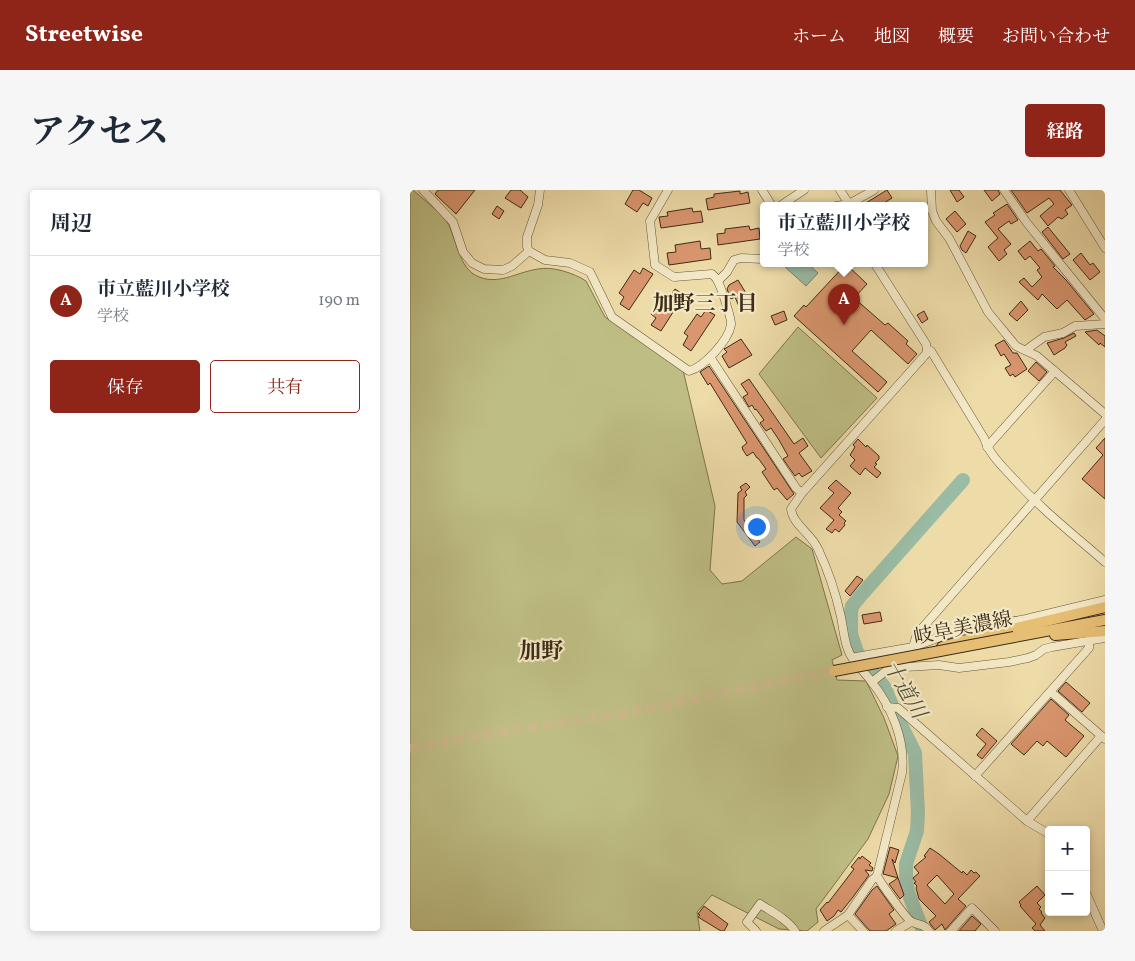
<!DOCTYPE html>
<html lang="ja">
<meta charset="utf-8">
<style>
:root{--surface:#fff;--page:#f6f6f7;--text:#1f2937;--muted:#747a83;--line:#e0e1e3;--accent:#8f2418}
body{margin:0;font-family:Vollkorn,"Noto Serif JP",serif;background:var(--page);color:var(--text)}
.controls{position:absolute;right:15px;bottom:15px;display:grid;overflow:hidden;border-radius:5px;box-shadow:0 2px 8px #0003}
.controls button{width:45px;height:45px;display:grid;place-items:center;padding:0;border:0;border-bottom:1px solid var(--line);background:var(--surface);color:var(--text);font:25px sans-serif}
.you{position:absolute;left:346px;top:336px;width:18px;height:18px;margin:-12px;border:4px solid #fff;border-radius:50%;background:#1a73e8;box-shadow:0 0 0 8px #1a73e833}
.badge{display:grid;place-items:center;width:32px;height:32px;border-radius:50%;background:var(--accent);color:#fff;font-size:16px;font-weight:700}
.pin{position:absolute;translate:-50% -41px;filter:drop-shadow(0 1px 2px #0008)}
.pin::after{content:'';position:absolute;top:26px;width:18px;height:15px;background:inherit;clip-path:polygon(0 0,100% 0,50% 100%)}
.popup{position:absolute;left:350px;top:12px;width:168px;height:65px;box-sizing:border-box;display:grid;place-content:center;border-radius:5px;background:var(--surface);filter:drop-shadow(0 1px 4px #0005);font-size:16px;white-space:nowrap;color:var(--muted)}
.popup b{font-size:19px;color:var(--text)}
.popup::after{content:'';position:absolute;left:50%;top:100%;margin-left:-10px;border:10px solid transparent;border-top-color:var(--surface)}
.list{margin:0;padding:0;list-style:none}
h2{display:flex;justify-content:space-between;align-items:center;height:65px;margin:0;padding:0 20px;font-size:21px}
h2 small{font-size:16px;font-weight:400;color:var(--muted)}
.list li{display:grid;grid-template-columns:32px 1fr auto;gap:15px;align-items:center;box-sizing:border-box;height:90px;padding:0 20px;border-top:1px solid var(--line)}
.list b{display:block;font-size:19px;white-space:nowrap}
.list p{margin:0;font-size:16px;white-space:nowrap;color:var(--muted)}
.list em{font-size:16px;font-style:normal;color:var(--muted)}
.actions{display:flex;gap:10px;padding:15px 20px}
.actions a{flex:1;padding:11px 0;border:1px solid var(--accent);border-radius:5px;text-align:center;font-size:18px;color:var(--accent)}
.actions .main{background:var(--accent);color:#fff}
.map{position:relative;flex:none;width:695px;height:741px;overflow:hidden;border-radius:5px}
header{display:flex;align-items:center;gap:30px;box-sizing:border-box;height:70px;padding:0 25px;background:var(--accent);color:#fff}
header strong{font-size:24px}
nav{display:flex;gap:28px;margin-inline-start:auto;font-size:18px}
.intro{display:flex;align-items:center;justify-content:space-between;box-sizing:border-box;height:120px;padding:0 30px}
h1{margin:0;font-size:35px}
.button{padding:12px 22px;border-radius:5px;background:var(--accent);color:#fff;font-size:18px;font-weight:700}
main{display:flex;gap:30px;padding:0 30px}
aside{flex:1;background:var(--surface);border-radius:5px;box-shadow:0 2px 8px #0003}
.map>svg:first-child{display:block}
.green{fill:#bebe84;stroke:#7e744e}
.water{fill:#9abba4;stroke:#75816c}
.lines{fill:none;stroke-linecap:round;stroke-linejoin:round}
.river{stroke:#9abba4;stroke-width:14}
.building{fill:#da966e;stroke:#3d2b17;fill-rule:evenodd}
.major-tunnel{stroke:#cab88b;stroke-width:10;stroke-dasharray:10 5;stroke-linecap:butt}
.minor-casing{stroke:#69573b;stroke-width:9}
.major-casing{stroke:#3d2b17;stroke-width:12}
.minor{stroke:#f3e8c6;stroke-width:8}
.major{stroke:#e6be74;stroke-width:10}
.major-bridge-casing{stroke:#3d2b17;stroke-width:12;stroke-linecap:butt}
.major-bridge{stroke:#e6be74;stroke-width:10}
.labels{text-anchor:middle;dominant-baseline:central;stroke-width:4.5;stroke-linejoin:round;paint-order:stroke}
.street-label{font-size:20px;fill:#3d2b17;stroke:#f3e8c6}
.neighbourhood-label{font-size:21px;font-weight:bold;fill:#3d2b17;stroke:#f3e8c6}
.water-label{font-size:21px;font-style:italic;fill:#544f3a;stroke:#f3e8c6}
.quarter-label{font-size:22px;font-weight:bold;fill:#3d2b17;stroke:#f3e8c6}
</style>
<header>
<strong>Streetwise</strong>
<nav><a>ホーム</a><a>地図</a><a>概要</a><a>お問い合わせ</a></nav>
</header>
<div class="intro"><h1>アクセス</h1><a class="button">経路</a></div>
<main>
<aside>
<h2>周辺<small></small></h2>
<ul class="list">
<li><span class="badge">A</span><div><b>市立藍川小学校</b><p>学校</p></div><em>190 m</em></li>
</ul>
<div class="actions"><a class="main">保存</a><a>共有</a></div>
</aside>
<div class="map">
<svg width="695" height="741" viewBox="0 0 695 741">
<rect width="100%" height="100%" fill="#eddba8"/>
<filter id="stains"><feTurbulence type="fractalNoise" baseFrequency=".004" numOctaves="4"/><feColorMatrix values="0 0 0 0 .2 0 0 0 0 .09 0 0 0 0 .02 0 0 0 .5 -.17"/></filter>
<radialGradient id="worn" r=".72"><stop offset=".6" stop-color="#630" stop-opacity="0"/><stop offset="1" stop-color="#630" stop-opacity=".3"/></radialGradient>
<g class="green">
<path d="M0 0H3C13 9 25 18 34 28 46 42 47 75 65 85 87 97 106 82 128 79 142 76 164 83 176 91L195 127 273 180 305 316 300 380 312 394 332 391 386 347 402 359 432 465 422 470 427 490 456 491 474 528 488 566 479 604 458 649 406 719 408 732 397 741 369 739 302 705 287 722 290 741H0Z"/>
<path d="M388 137 467 208 411 268 349 184Z"/>
</g>
<path class="water" d="M376 74H398L408 83 396 96 374 76Z"/>
<g class="lines">
<path class="river" d="M513 741 498 702 496 686V674L507 641 508 623 505 563 485 523 475 498 447 462 441 444V423L442 416 452 404 553 290"/>
</g>
<g class="building">
<path d="M28 0H65L46 24 25 4Z"/>
<path d="M101 0H110L118 7 111 18 95 8Z"/>
<path d="M223 0H229L242 8 238 16 233 13 227 22 215 14Z"/>
<path d="M477 0 482 8 469 16H451Z"/>
<path d="M540 0H549L554 7 547 12Z"/>
<path d="M574 0H588L590 4 582 11Z"/>
<path d="M601 0H650L662 15 655 20 658 24 652 29 648 27 638 36 630 26 644 14 639 8 617 23Z"/>
<path d="M330 1V4L338 2 340 13 298 20 296 9 304 7V4Z"/>
<path d="M597 14 608 30 601 34 599 31 588 39 601 54 594 60 597 64 589 71 578 57 588 48 575 32 585 25 583 23Z"/>
<path d="M87 16 94 21 89 29 82 24Z"/>
<path d="M282 18 283 22 291 21 293 32 251 38 249 27 258 26 257 22Z"/>
<path d="M545 21 556 34 547 42 536 29Z"/>
<path d="M339 36 340 40 349 38 350 49 308 55 307 44 315 43V39Z"/>
<path d="M638 37 660 64 653 69 632 42Z"/>
<path d="M558 41 566 46 556 63 552 60 550 56Z"/>
<path d="M290 51 291 59 300 58 301 69 259 75 257 63 266 62 265 55Z"/>
<path d="M620 51 628 61 631 59 645 76 643 77 656 90 684 124 675 130 657 110 647 119 632 104 628 110 609 92 614 88 622 97 632 87 627 80 630 78 620 66 615 70 608 61Z"/>
<path d="M671 63 680 75 683 73 690 82 680 90 663 70Z"/>
<path d="M436 74 457 94 444 108 475 135 478 133 498 151 496 154 507 164 498 174 461 140 442 161 477 192 468 202 384 126 394 115 396 117Z"/>
<path d="M233 78 243 84 219 120 210 114 214 107 209 103 224 80 230 84Z"/>
<path d="M328 90 342 113 330 119 325 107 321 109 317 99 319 95Z"/>
<path d="M265 99 274 105 251 141 241 135 246 128 241 124 255 103 260 106Z"/>
<path d="M611 111 618 120 607 131 599 124Z"/>
<path d="M296 120 305 125 281 161 273 155 278 146 274 143 287 124 291 127Z"/>
<path d="M374 121 377 130 365 135 361 126Z"/>
<path d="M514 121 518 129 512 133 507 125Z"/>
<path d="M687 140 695 146V157L690 153 689 155 675 142Z"/>
<path d="M664 143 666 146 655 152 657 155 655 158 644 165 637 153 654 148Z"/>
<path d="M331 149 342 165 319 178 312 166 317 162 314 159 316 158Z"/>
<path d="M594 150 603 163H607L617 179 605 187 603 184 600 186 595 178 601 175 594 164 591 166 585 155Z"/>
<path d="M626 172 637 182 629 191 618 181Z"/>
<path d="M299 176 384 304 377 310 367 298 364 300 352 282 356 279 348 268H347L343 262 337 266 333 260 332 257 337 253 300 193 298 195 290 182Z"/>
<path d="M339 189 384 254 393 248 398 256 389 263 402 281 392 287 389 283 385 286 373 269 378 266 369 250 361 238 356 241 350 233 354 230 346 219 345 220 342 215 339 217 333 207 338 204 331 194Z"/>
<path d="M695 248V309L672 289 693 265 686 258Z"/>
<path d="M448 249 456 257 457 255 469 266V269L465 273 467 274 464 277 471 283 467 288 455 278 450 285 440 276 445 270 440 265 445 257 443 255Z"/>
<path d="M426 290 441 303 428 318 432 322 429 325 436 331 434 333 435 335 429 342 425 339 422 343 416 339 424 330 410 318 424 303 418 298Z"/>
<path d="M336 293 340 297 335 302 337 305 334 308V330L350 352 345 356 327 332 328 303 332 300 330 297Z"/>
<path d="M447 386 453 390 440 406 435 401Z"/>
<path d="M470 422 472 431 454 434 452 425Z"/>
<path d="M656 492 680 513 672 522 648 501Z"/>
<path d="M641 509 659 525 655 530 674 546 656 567 637 551 633 556 627 551 614 565 601 554Z"/>
<path d="M572 538 587 551 572 569 567 565 576 554 566 545Z"/>
<path d="M480 657 489 660 485 673 482 669 488 688 473 684Z"/>
<path d="M520 658 529 664 552 683 553 681 557 685 561 680 564 683 566 682 570 686 548 709 556 716 535 740 532 734 525 740 519 732 526 726 509 709 506 698 507 696 504 693 506 692 503 688 509 683 504 677 516 667 514 666ZM527 685 544 704 535 714 517 695Z"/>
<path d="M452 666 461 673 459 675 463 678 462 681 455 680 459 685 443 707 431 722 428 720 424 726 417 731 410 720 417 712 418 713 428 700 444 679 441 677 449 667 450 669Z"/>
<path d="M488 688 494 705 490 709 479 694Z"/>
<path d="M467 696 484 720 479 724 486 734 476 741H460L445 724 462 700Z"/>
<path d="M627 696 635 705 627 713 631 717 629 719 632 722 631 723 635 728 630 735 635 741H625L622 738 626 734 610 716 611 715 609 712Z"/>
<path d="M294 716 318 734 314 741H311L288 727 290 725 288 724Z"/>
<path d="M562 726 571 734 565 741H549Z"/>
</g>
<g class="lines">
<path class="major-tunnel" d="M0 559 67 546 217 523 418 482"/>
<g class="minor-casing">
<g id="minor">
<path d="M13 0 43 32 53 62 62 73 74 79 93 80 102 76 119 61"/>
<path d="M130 0 128 15 117 47V57L119 61 135 70 160 73 180 82 202 127 279 181C294 177 318 151 321 135 322 130 311 96 307 90 306 88 304 86 302 84L264 87 245 75 240 31 258 0"/>
<path d="M352 0 362 16"/>
<path d="M430 0 439 14"/>
<path d="M521 0 522 21 526 31 539 48 578 122 606 156 627 166 695 224"/>
<path d="M594 0 617 33 695 129"/>
<path d="M659 0 695 58"/>
<path d="M370 16 394 0"/>
<path d="M426 16 439 14 464 0"/>
<path d="M465 74 516 154 517 160 521 161 574 248C579 264 592 276 603 288 631 319 664 345 695 372"/>
<path d="M308 91 317 82 324 70 331 68 352 69 354 67"/>
<path d="M517 160 516 164 392 303 381 319C383 335 401 343 408 359 418 380 426 404 431 427 433 437 434 448 437 457 441 471 453 480 461 491 481 516 496 550 492 583L467 686C471 693 496 729 502 732 508 735 515 734 519 741"/>
<path d="M616 160 634 147 653 143 665 136 695 134"/>
<path d="M300 167 386 298 392 303"/>
<path d="M577 257 645 181"/>
<path d="M503 457 507 444 695 230"/>
<path d="M443 469 446 467 503 457 544 442 616 429 695 410"/>
<path d="M479 478 529 475 549 478 599 472 618 468 626 465 634 459 642 457 695 448"/>
<path d="M462 492 482 476"/>
<path d="M641 502 695 549"/>
<path d="M477 517 488 518 617 631 639 644"/>
<path d="M565 586 679 458V451"/>
<path d="M617 631 691 546"/>
<path d="M676 703 693 741"/>
<path d="M438 725 453 741"/>
<path d="M346 741 337 732 350 714C362 722 377 729 385 741"/>
<path d="M414 741 438 725 462 690 467 686"/>
<path d="M486 741 501 732"/>
<path d="M541 741 562 718 585 741"/>
</g>
</g>
<g class="major-casing">
<g id="major">
<path d="M645 445 695 441"/>
<path d="M604 447 695 430"/>
<path d="M532 457 552 451 695 417"/>
</g>
</g>
<use href="#minor" class="minor"/>
<use href="#major" class="major"/>
<g class="major-bridge-casing">
<path id="major-bridge" d="M424 481 604 447"/>
</g>
<use href="#major-bridge" class="major-bridge"/>
</g>
<g class="labels">
<g class="street-label">
<text transform="translate(553 439) rotate(-11)">岐阜美濃線</text>
</g>
<g class="neighbourhood-label">
<text x="295" y="114">加野三丁目</text>
</g>
<g class="water-label">
<text transform="translate(494 500) rotate(60)">十道川</text>
</g>
<g class="quarter-label">
<text x="131" y="462">加野</text>
</g>
</g>
<rect width="100%" height="100%" filter="url(#stains)"/>
<rect width="100%" height="100%" fill="url(#worn)"/>
</svg>
<div class="controls">
<button>+</button>
<button>−</button>
</div>
<div class="you"></div>
<div class="pin badge" style="left:434px;top:135px">A</div>
<div class="popup"><b>市立藍川小学校</b>学校</div>
</div>
</main>
